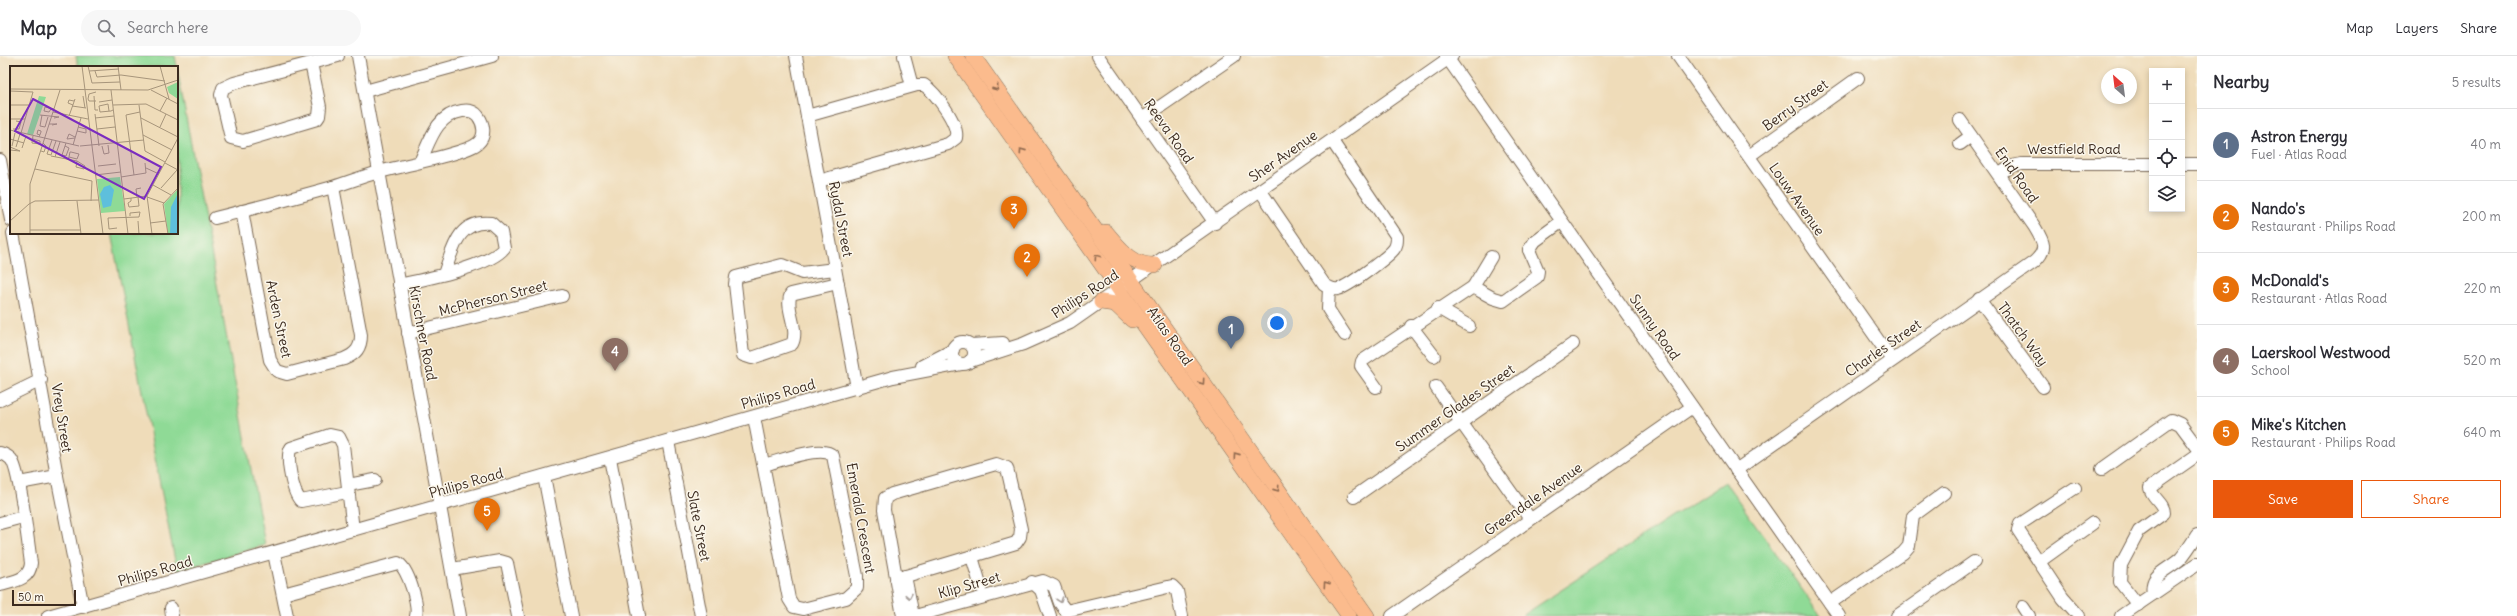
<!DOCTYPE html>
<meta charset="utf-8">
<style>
:root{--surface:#fff;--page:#f7f7f7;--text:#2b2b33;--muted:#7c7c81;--line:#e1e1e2;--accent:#ea580c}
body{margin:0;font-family:Delius,sans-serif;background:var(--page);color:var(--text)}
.controls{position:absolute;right:12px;top:12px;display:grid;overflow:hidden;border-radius:0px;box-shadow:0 2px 6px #0003}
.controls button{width:36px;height:36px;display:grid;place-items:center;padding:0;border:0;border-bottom:1px solid var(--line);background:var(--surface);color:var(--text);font:20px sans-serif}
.compass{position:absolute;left:2101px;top:12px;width:36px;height:36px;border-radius:50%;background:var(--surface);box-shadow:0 2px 6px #0003;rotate:332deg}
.scale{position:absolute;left:12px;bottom:10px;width:64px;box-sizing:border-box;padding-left:4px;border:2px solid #3b2a1e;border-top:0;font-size:11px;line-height:14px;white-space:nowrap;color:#3b2a1e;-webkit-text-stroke:3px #fbf7ec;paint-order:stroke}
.you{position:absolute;left:1277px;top:267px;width:14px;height:14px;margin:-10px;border:3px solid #fff;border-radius:50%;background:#1a73e8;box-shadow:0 0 0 6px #1a73e833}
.badge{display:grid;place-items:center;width:26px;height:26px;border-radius:50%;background:var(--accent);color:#fff;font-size:13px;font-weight:700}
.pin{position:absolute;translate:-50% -33px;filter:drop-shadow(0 1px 2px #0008)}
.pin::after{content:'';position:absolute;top:21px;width:14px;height:12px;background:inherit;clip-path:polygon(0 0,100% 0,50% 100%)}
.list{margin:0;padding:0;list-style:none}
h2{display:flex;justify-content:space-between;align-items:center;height:52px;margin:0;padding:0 16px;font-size:17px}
h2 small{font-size:13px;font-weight:400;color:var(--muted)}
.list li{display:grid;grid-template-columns:26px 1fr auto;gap:12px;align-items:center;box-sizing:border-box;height:72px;padding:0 16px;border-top:1px solid var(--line)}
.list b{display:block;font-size:15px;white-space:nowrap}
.list p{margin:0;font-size:13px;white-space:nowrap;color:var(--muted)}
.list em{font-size:13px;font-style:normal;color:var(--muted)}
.actions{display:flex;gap:8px;padding:12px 16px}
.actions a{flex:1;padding:9px 0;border:1px solid var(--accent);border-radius:0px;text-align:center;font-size:14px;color:var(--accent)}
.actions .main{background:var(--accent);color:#fff}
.icon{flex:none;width:22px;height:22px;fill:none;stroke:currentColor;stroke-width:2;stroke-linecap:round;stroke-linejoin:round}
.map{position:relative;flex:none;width:2197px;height:560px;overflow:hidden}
header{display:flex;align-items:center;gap:24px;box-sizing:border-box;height:56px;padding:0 20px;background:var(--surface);border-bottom:1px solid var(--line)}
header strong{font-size:19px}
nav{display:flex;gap:22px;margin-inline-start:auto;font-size:14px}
.search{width:280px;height:36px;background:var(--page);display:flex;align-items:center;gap:10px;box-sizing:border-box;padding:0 14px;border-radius:22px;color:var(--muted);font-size:15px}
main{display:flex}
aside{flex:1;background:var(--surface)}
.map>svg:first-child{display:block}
.green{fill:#8fda96;stroke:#65825a}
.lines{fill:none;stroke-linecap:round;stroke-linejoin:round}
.minor-casing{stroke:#7a6854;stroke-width:14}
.major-casing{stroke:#7a6854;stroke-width:16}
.minor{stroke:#fff;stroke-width:12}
.major{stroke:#fbbb8d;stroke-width:15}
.oneway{stroke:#916b50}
.oneway2{stroke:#a79f9a}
.labels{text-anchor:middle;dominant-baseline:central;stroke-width:3;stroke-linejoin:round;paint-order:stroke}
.street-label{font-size:14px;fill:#3b2a1e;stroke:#fbf7ec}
.inset-road{fill:none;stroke:#a7957b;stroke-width:1}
.view{fill:#7b2cbf;fill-opacity:0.15;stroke:#7b2cbf;stroke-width:2}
.inset-edge{fill:none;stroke:#3b2a1e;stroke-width:2}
</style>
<header>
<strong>Map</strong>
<div class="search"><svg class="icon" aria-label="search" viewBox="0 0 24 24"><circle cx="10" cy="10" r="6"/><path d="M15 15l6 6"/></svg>Search here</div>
<nav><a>Map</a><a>Layers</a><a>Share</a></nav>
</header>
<main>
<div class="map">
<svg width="2197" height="560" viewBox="0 0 2197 560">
<rect width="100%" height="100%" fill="#fbf7ec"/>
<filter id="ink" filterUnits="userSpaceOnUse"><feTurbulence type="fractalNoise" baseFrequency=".025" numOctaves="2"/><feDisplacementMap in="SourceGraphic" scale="8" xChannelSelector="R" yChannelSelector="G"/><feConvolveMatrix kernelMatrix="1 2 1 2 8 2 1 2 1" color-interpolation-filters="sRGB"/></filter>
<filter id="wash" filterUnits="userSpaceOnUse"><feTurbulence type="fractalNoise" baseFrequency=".012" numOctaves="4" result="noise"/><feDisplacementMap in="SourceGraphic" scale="16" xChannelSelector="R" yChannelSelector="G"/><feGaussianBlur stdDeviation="0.9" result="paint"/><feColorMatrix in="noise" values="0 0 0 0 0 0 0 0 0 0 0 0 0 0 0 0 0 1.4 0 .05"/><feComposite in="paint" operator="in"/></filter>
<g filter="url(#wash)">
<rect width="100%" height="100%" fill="#efdcb9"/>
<g class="green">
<path d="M76 0H175L177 11H78Z"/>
<path d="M177 12 265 489 177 515 111 177H177Z"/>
<path d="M1725 426 1821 560H1522Z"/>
</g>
</g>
<g filter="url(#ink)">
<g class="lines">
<g class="minor-casing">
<g id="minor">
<path d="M358 0 460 560"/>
<path d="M796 0 857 332"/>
<path d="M904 0 912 30"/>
<path d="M1098 0 1215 167"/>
<path d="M1446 0 1839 560"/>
<path d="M1678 0 1892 304"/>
<path d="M311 7 320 51 319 60 317 63 243 85 231 82 221 39 223 32 234 27 338 0"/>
<path d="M365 35 492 0"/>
<path d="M807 60 917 29H924C936 37 959 68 956 82L948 88 819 125"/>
<path d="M1142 63 1234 0"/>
<path d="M1960 88 1971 80"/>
<path d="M1749 100 1858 22"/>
<path d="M0 104 11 164"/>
<path d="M2182 108H2197"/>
<path d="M1999 118 2012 110 2022 108H2152"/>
<path d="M1260 134 1324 228C1328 231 1332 234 1338 233 1348 231 1388 201 1394 193 1397 189 1397 186 1397 181L1332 85"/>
<path d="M242 155 270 304 277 315 287 318 344 303C356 298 361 292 361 279L333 131"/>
<path d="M215 162C255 152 294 142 333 131 349 126 364 120 379 116 397 111 468 97 478 87 486 80 484 68 478 60 474 55 468 54 462 55 436 59 430 85 420 106"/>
<path d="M13 177 57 420 83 551"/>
<path d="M1529 194 1535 185 1561 166"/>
<path d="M1491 201 1473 231 1493 242 1503 245 1537 221 1538 215 1529 194"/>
<path d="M835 213 802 217 782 209 736 221 735 228 743 299 752 302 792 288C800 273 784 252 791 238L838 227"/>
<path d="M399 229C425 223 489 211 504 192L501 176 491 167C458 163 453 193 444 218"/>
<path d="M1329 232 1328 253 1345 279"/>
<path d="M1979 243 2043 331"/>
<path d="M1438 252 1469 270"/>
<path d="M1411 270 1434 300"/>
<path d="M408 277 562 240"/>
<circle cx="963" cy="297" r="11"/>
<path d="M971 289 1003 287"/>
<path d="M970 305 1023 288 1070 267 1452 0"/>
<path d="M922 310 953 294"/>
<path d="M1376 331 1361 310 1362 305 1473 231"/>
<path d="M1436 331 1530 463"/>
<path d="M0 344 41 324"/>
<path d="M754 361 789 543 794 551 803 553 846 542 857 532V520L833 400C822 388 780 405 764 409"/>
<path d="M668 385 701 560"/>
<path d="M0 397C4 398 8 400 11 403 20 414 28 487 31 507 30 524 14 525 0 529"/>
<path d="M610 402 639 560"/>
<path d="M2102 413 2171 364 2180 368 2197 391"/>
<path d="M1736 414 2034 206C2049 193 2043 185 2034 170L1960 64"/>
<path d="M544 420 571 560"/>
<path d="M19 427 57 420"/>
<path d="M348 429 375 424"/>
<path d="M2075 432 2020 468 2018 474 2063 542 2079 560"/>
<path d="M347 436 301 445C293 438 285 401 291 392L330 379 339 381 343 389 353 474"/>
<path d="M1354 441 1573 288"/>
<path d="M0 467 23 461"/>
<path d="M274 497 287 560"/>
<path d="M972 501 981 531"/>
<path d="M2040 505 2093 467"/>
<path d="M452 513 500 505 507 507 518 560"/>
<path d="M905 520 913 560"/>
<path d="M896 523 1016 487 1020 481 1021 473 1007 412 996 408 892 438 885 442 884 454 903 560"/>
<path d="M1032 526 1041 534 1050 560"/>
<path d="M283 538 398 507C408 512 419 549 416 560"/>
<path d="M2153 538C2149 517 2168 515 2181 502 2187 495 2192 487 2197 479"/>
<path d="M1830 547 1903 497 1909 490 1913 460 1944 437"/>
<path d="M2138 549 2120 526 2121 509 2139 475 2164 457C2164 447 2152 442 2150 432L2197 399"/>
<path d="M2023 551 2029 560"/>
<path d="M171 552 172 560"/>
<path d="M48 560 893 321 961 308"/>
<path d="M915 560 1043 525 1054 530 1060 547 1066 555 1172 530 1177 535 1182 560"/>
<path d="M1392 560 1692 351"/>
<path d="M1897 560 1974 506"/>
<path d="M2121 560 2197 508"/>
</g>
</g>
<g class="major-casing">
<g id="major">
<path d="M955 0 1349 560"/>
<path d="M973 0 1367 560"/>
<path d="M1106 176C1120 192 1132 210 1155 209"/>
<path d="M1101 246 1115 248 1132 264"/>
</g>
</g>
<use href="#minor" class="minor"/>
<use href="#major" class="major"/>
</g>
<defs><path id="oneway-chevron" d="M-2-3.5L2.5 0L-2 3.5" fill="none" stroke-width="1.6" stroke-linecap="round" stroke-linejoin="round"/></defs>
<g class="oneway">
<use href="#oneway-chevron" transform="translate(996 32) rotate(55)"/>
<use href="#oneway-chevron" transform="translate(1022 95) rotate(-125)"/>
<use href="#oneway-chevron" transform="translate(1097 201) rotate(-125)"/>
<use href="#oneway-chevron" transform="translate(1202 326) rotate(55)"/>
<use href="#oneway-chevron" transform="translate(1236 399) rotate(-125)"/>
<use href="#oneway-chevron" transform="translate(1277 433) rotate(55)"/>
<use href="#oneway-chevron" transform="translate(1326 528) rotate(-125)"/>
</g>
<g class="oneway2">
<use href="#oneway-chevron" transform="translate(909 540) rotate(79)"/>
<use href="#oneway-chevron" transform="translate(1060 544) rotate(71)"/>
</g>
</g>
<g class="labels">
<g class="street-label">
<text transform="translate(1795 49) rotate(-36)">Berry Street</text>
<text transform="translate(1169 75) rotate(55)">Reeva Road</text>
<text x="2074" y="93">Westfield Road</text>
<text transform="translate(1283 100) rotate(-35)">Sher Avenue</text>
<text transform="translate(2017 119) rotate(55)">Enid Road</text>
<text transform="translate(1797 143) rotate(55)">Louw Avenue</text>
<text transform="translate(841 163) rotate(79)">Rydal Street</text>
<text transform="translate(1085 238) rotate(-33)">Philips Road</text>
<text transform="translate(493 242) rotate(-14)">McPherson Street</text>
<text transform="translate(279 263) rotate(78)">Arden Street</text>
<text transform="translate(1655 271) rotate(55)">Sunny Road</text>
<text transform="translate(423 277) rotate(79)">Kirschner Road</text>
<text transform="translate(2023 278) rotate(54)">Thatch Way</text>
<text transform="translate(1170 280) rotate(55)">Atlas Road</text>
<text transform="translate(1883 292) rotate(-35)">Charles Street</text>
<text transform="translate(778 338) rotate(-16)">Philips Road</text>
<text transform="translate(1455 352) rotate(-35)">Summer Glades Street</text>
<text transform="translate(62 362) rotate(81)">Vrey Street</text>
<text transform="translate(466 427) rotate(-16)">Philips Road</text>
<text transform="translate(1533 443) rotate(-35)">Greendale Avenue</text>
<text transform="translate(861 462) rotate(80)">Emerald Crescent</text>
<text transform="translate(699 470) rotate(79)">Slate Street</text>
<text transform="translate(155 515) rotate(-16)">Philips Road</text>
<text transform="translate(969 529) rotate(-16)">Klip Street</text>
</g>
</g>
<g transform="translate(10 10)">
<rect width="168" height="168" fill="#efdcb9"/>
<path d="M168 16V33L159 27 157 21ZM29 30 36 31 23 69 17 68ZM110 111 115 145 91 147 87 113ZM168 123V168H158L154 138Z" fill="#8fda96"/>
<path d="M100 119 104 124 101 140 93 142 90 128 94 121ZM168 127V168H160L161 141Z" fill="#5ebfdc"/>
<path class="inset-road" d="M72 0 93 168M78 0 82 17 110 16M108 0 111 24M150 0 159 33M79 5 109 3M85 5 87 11 111 9 155 15M0 23 138 24 168 14M101 24 118 168M141 24 168 38M0 25 23 26 11 67M86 26 79 28 78 33 79 35H86M73 30 75 42M84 30 85 44H88M89 36 102 34M0 39H19M63 39 58 37 59 34 64 35M103 39 136 38 168 54M129 39 135 85 155 96M62 40 76 42M41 43 39 46 34 45 35 41 44 43M99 45 98 38 89 40 90 46 101 45 103 44M150 45 157 32M43 46 78 53M85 48 89 80M30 49 49 51 44 52M32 49 30 60 35 61 38 51M59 50 65 33M85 52 104 50M131 52 168 71M0 53H15M39 58H47L42 59M150 61 156 48M3 63H9L11 56 6 55M87 63 105 61M0 64 69 80M67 65 76 67V63L68 61M133 69 162 84M29 71 31 66V65L28 64 27 68 30 69M65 72 57 73 59 68 65 71M0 73 14 77M23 73 30 75V78L22 77V76L23 70M42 74 37 88 41 89 46 75M63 79 71 52M2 80 5 67M55 80 59 82 56 90 52 89 56 77M70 80 134 74M92 80 94 88 99 87 98 79M0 81 10 85 0 84M6 81 10 68M12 82 16 70M31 85 34 86 36 80 33 77M41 90 67 95M45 91 50 76M58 93 59 91 60 86H61L69 88 67 93 59 91M67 95 75 100 74 103 66 101ZM155 97 168 104M88 100 106 98M136 102 149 108M25 103 82 115 81 135M85 109 111 106M124 109 116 49 130 46M111 111 136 107 135 97M143 119 161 129M151 122 167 104M127 131 126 123 131 122M137 131 154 137M121 132V135L118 137 119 141 129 140 128 131M114 133 137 130M67 135 71 168M0 155 19 138 25 135 89 134M128 155 129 168M140 157 156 155M107 162 99 163 98 152 129 151 130 146 120 147V150M20 164H71M20 168V118L50 24M142 168 137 130 168 72M158 168 153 138 168 122"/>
<path class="view" d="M23 33 151 101 134 133 5 65Z"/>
<rect width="168" height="168" class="inset-edge"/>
</g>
</svg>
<div class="controls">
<button>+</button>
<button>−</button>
<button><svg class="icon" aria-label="locate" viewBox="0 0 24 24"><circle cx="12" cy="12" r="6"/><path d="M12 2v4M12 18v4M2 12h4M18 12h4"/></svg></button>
<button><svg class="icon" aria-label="layers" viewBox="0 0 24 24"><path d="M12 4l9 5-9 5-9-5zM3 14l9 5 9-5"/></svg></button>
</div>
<svg class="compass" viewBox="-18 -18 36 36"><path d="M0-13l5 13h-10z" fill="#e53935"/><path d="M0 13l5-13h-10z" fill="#7c7c81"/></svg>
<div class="scale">50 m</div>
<div class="you"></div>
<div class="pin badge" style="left:1231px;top:293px;background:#5c6f8a">1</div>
<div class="pin badge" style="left:1027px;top:221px;background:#e8710a">2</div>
<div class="pin badge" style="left:1014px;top:173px;background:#e8710a">3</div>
<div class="pin badge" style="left:615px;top:315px;background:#8d6e63">4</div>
<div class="pin badge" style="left:487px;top:475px;background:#e8710a">5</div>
</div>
<aside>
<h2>Nearby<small>5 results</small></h2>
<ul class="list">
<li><span class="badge" style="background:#5c6f8a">1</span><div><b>Astron Energy</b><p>Fuel · Atlas Road</p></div><em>40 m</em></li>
<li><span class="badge" style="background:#e8710a">2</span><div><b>Nando's</b><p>Restaurant · Philips Road</p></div><em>200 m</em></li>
<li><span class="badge" style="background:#e8710a">3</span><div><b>McDonald's</b><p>Restaurant · Atlas Road</p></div><em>220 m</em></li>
<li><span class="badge" style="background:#8d6e63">4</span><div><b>Laerskool Westwood</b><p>School</p></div><em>520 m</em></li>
<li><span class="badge" style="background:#e8710a">5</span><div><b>Mike's Kitchen</b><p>Restaurant · Philips Road</p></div><em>640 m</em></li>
</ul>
<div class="actions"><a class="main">Save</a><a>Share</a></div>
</aside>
</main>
